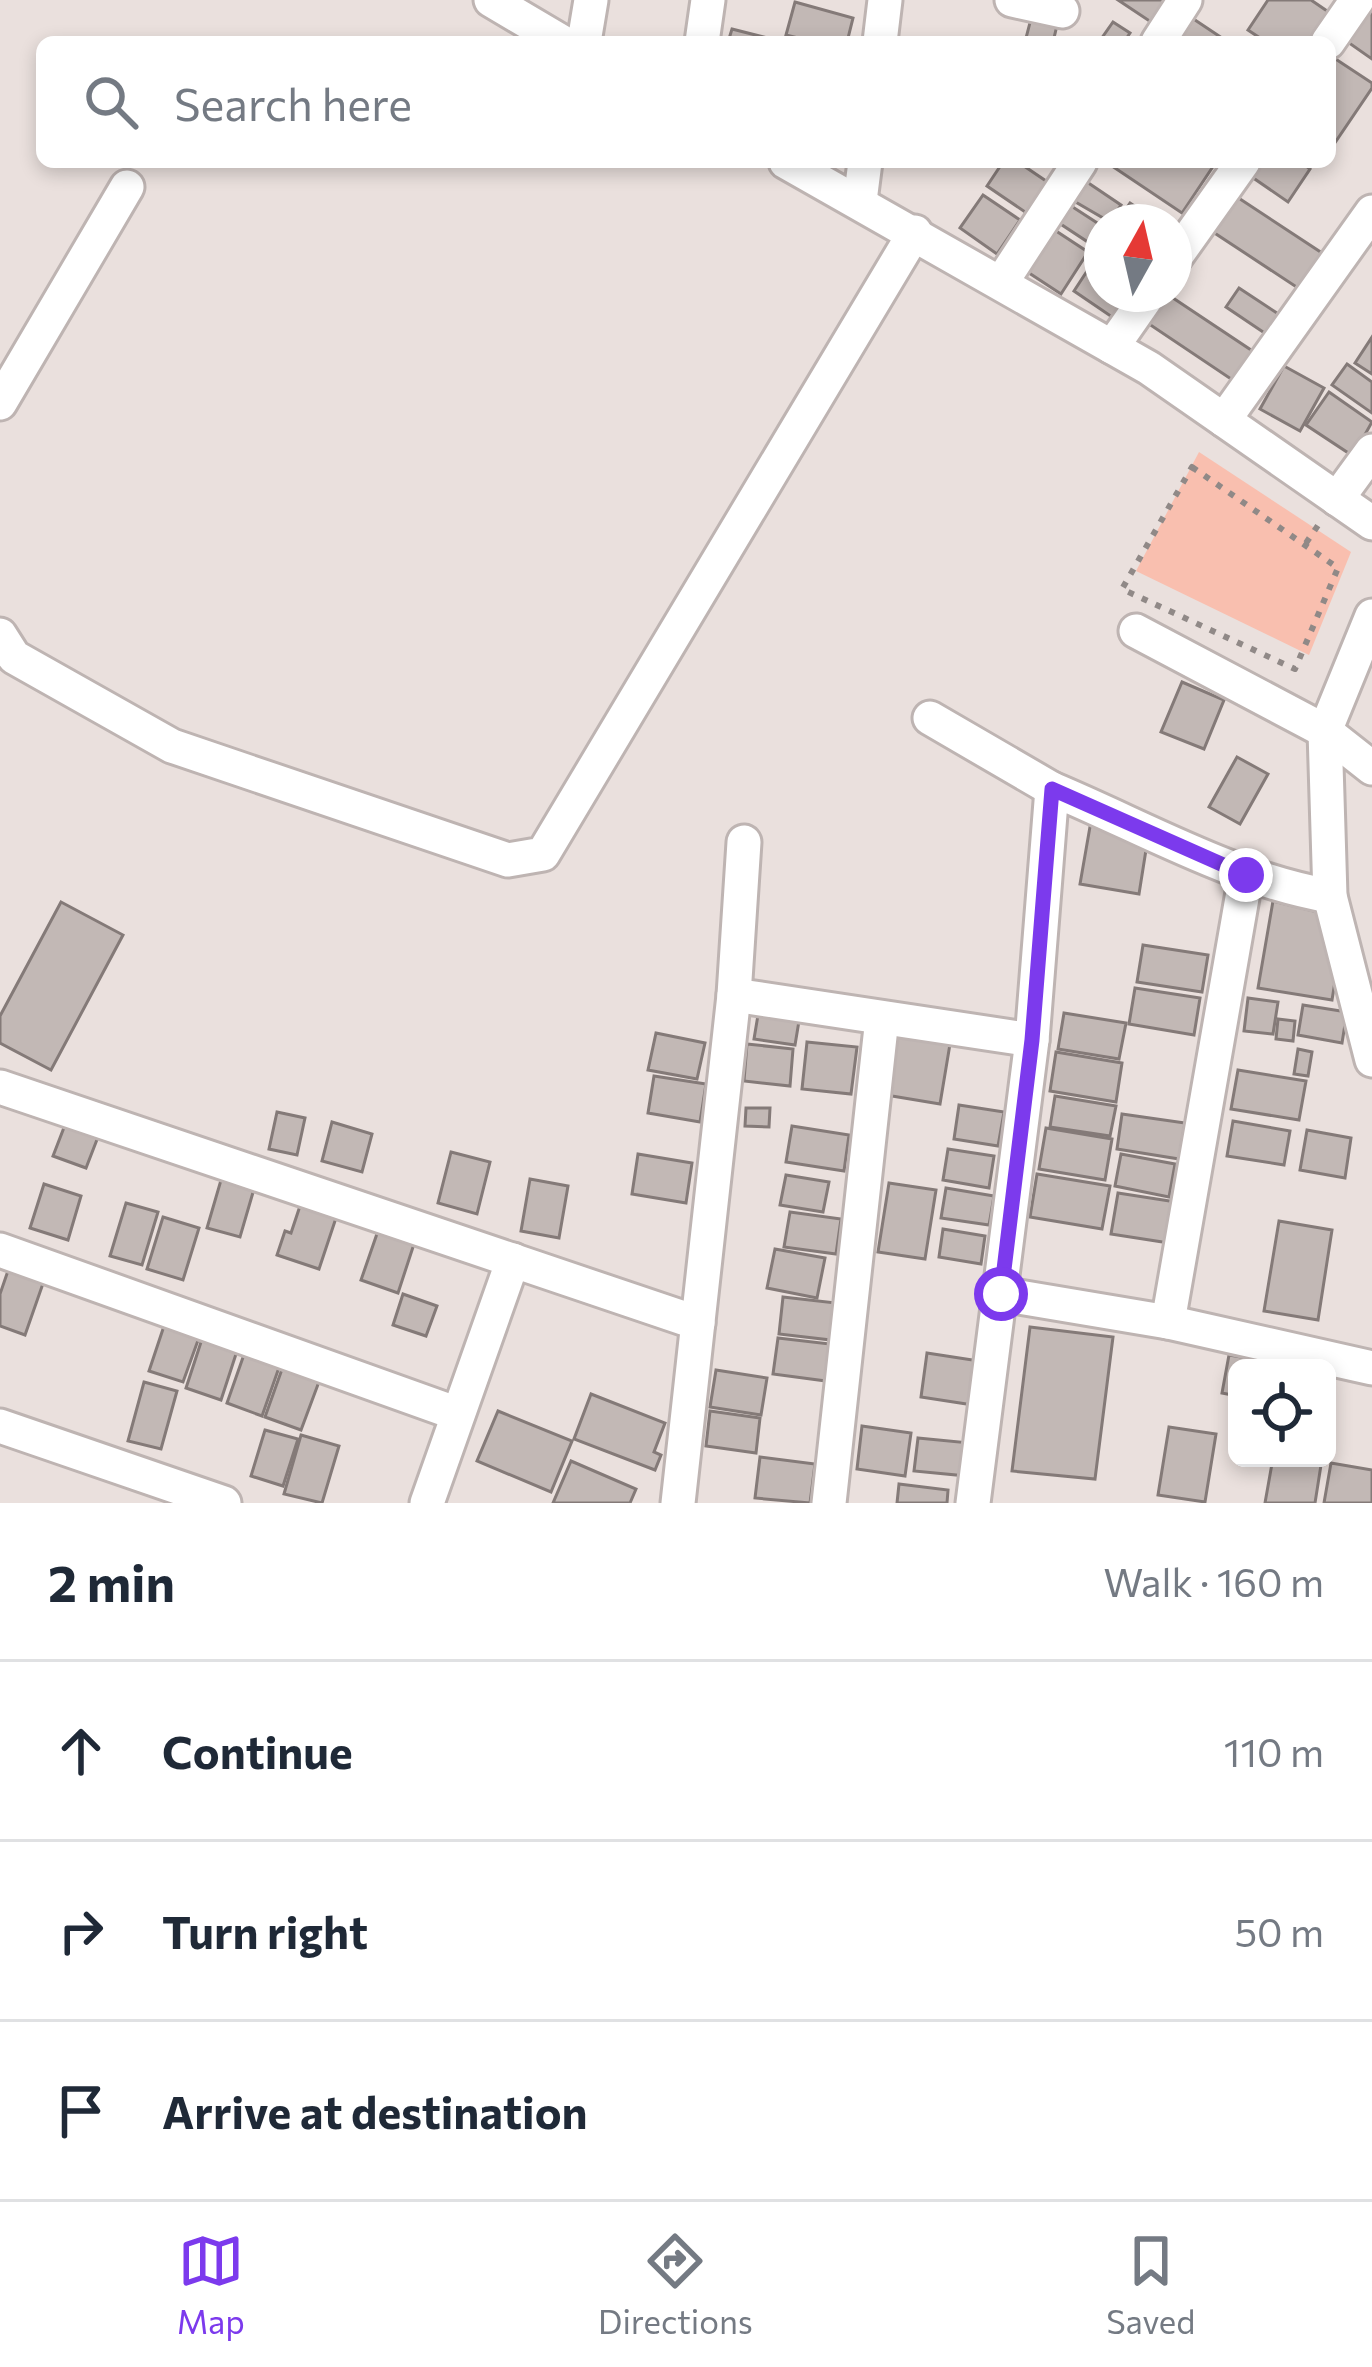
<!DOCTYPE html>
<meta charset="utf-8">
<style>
:root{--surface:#fff;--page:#f6f6f7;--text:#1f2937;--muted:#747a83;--line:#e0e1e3;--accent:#7c3aed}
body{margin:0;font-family:Commissioner,sans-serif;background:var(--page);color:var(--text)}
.controls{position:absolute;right:36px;bottom:36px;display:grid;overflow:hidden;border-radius:18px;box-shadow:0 6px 18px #0003}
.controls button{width:108px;height:108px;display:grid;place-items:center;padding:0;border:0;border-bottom:3px solid var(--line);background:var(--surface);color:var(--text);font:60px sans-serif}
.compass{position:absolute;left:1084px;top:204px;width:108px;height:108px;border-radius:50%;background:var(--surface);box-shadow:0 6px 18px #0003;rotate:8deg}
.stop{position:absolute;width:36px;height:36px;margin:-27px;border:9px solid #7c3aed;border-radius:50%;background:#fff}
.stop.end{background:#7c3aed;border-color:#fff;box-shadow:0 3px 12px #0008}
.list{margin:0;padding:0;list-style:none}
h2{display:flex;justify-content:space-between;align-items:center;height:156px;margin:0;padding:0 48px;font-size:51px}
h2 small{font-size:39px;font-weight:400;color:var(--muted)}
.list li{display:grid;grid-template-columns:78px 1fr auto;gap:36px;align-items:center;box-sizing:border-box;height:180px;padding:0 48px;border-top:3px solid var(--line)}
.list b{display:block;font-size:45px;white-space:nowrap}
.list em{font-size:39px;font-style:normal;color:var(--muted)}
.icon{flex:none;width:66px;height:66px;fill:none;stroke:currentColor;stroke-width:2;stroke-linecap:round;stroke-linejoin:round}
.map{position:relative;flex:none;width:1372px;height:1503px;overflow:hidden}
.search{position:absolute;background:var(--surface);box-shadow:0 6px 18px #0003;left:36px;right:36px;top:36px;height:132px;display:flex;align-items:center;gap:30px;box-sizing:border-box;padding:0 42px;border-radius:18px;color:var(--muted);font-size:45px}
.sheet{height:696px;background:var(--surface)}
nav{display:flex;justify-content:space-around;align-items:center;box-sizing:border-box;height:168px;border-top:3px solid var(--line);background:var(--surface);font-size:33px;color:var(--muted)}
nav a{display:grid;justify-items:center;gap:6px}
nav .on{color:var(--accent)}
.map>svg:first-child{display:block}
.green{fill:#f9bfaf}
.building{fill:#c2b8b5;stroke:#847a78;stroke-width:3}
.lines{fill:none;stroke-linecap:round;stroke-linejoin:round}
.minor-casing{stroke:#beb4b2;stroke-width:39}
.path{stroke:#908987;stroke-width:6;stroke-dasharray:6 9;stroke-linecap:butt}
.minor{stroke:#fff;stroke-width:33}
.route{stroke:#7c3aed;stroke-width:15}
</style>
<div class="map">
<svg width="1372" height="1503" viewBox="0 0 1372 1503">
<rect width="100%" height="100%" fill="#eae0dd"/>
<path class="green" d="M1199 452 1351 552 1309 655 1136 571Z"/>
<g class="building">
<path d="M1118 0H1166L1151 22Z"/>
<path d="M1268 0H1311L1330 13 1311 42H1266L1248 30Z"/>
<path d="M795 2 853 18 847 42H814L786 35Z"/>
<path d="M1365 7 1372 12V59L1342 38Z"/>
<path d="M1033 11 1059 17 1053 42H1025Z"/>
<path d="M1189 16 1228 42H1172Z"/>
<path d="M1113 22 1130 33 1124 42H1099Z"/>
<path d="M732 29 779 41V42H728Z"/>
<path d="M1331 56 1372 83V88L1330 150Z"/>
<path d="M1003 162H1018L1049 183 1028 214 987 186Z"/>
<path d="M1106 162H1216L1182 213Z"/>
<path d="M1258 162H1301L1310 169 1288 202 1249 175Z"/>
<path d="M1081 178 1121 205 1110 222 1067 197Z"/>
<path d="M983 195 1020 220 997 254 960 228Z"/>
<path d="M1234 195 1322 253 1298 288 1210 230Z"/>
<path d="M1065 202 1102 226 1100 250 1053 219Z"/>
<path d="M1130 203 1158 222H1117Z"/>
<path d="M1050 227 1088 252 1061 294 1023 269Z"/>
<path d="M1093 262 1102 267V294H1132L1115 319 1074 291Z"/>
<path d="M1239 288 1283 317 1269 336 1226 307Z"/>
<path d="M1167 294 1260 356 1240 385 1146 322Z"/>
<path d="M1372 337V374L1355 363Z"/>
<path d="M1347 364 1372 382V413L1332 385Z"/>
<path d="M1284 366 1324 388 1300 431 1260 409Z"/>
<path d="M1329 392 1372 422 1353 456 1306 425Z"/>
<path d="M1182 682 1224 700 1204 749 1161 732Z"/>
<path d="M1237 757 1268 774 1240 824 1209 807Z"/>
<path d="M1091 821 1149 831 1139 894 1080 884Z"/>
<path d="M1273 901 1326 914 1338 963 1332 1000 1258 988Z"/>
<path d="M61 902 123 935 51 1070 0 1043V1016Z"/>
<path d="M1143 945 1208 955 1202 992 1137 982Z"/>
<path d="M1135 988 1200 998 1194 1035 1129 1024Z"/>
<path d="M1248 998 1278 1002 1273 1034 1244 1031Z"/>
<path d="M760 1003 801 1009 795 1045 754 1039Z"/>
<path d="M1303 1005 1347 1012 1342 1043 1298 1035Z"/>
<path d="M1064 1013 1126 1023 1119 1059 1058 1049Z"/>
<path d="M1278 1019 1295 1021 1293 1041 1276 1039Z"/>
<path d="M898 1024 952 1032 940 1104 886 1095Z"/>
<path d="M656 1033 705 1043 697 1079 648 1070Z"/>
<path d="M807 1042 857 1047 851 1094 802 1089Z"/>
<path d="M747 1044 793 1049 790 1086 744 1081Z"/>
<path d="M1298 1049 1312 1052 1308 1076 1294 1074Z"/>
<path d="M1056 1052 1122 1063 1116 1102 1050 1091Z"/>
<path d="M1238 1070 1306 1081 1299 1120 1231 1109Z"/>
<path d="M654 1076 706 1084 700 1122 648 1113Z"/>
<path d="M1055 1096 1116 1106 1110 1136 1050 1127Z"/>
<path d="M959 1105 1004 1112 998 1146 954 1139Z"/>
<path d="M746 1108H770L769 1127 745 1126Z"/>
<path d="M277 1112 305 1118 297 1155 269 1149Z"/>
<path d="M1122 1114 1185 1123 1179 1159 1117 1149Z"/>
<path d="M1233 1121 1290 1131 1284 1165 1227 1156Z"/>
<path d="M332 1122 372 1134 362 1172 322 1161Z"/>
<path d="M65 1125 98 1137 86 1168 53 1156Z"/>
<path d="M792 1126 849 1135 844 1171 786 1162Z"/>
<path d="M1046 1128 1112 1139 1105 1180 1039 1169Z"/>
<path d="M1307 1130 1351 1138 1345 1178 1300 1170Z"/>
<path d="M948 1149 994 1156 989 1188 943 1180Z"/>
<path d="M451 1152 490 1162 477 1214 438 1203Z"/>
<path d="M638 1154 692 1163 686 1203 632 1194Z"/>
<path d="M1121 1154 1175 1164 1169 1197 1115 1186Z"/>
<path d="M1037 1174 1110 1186 1102 1229 1030 1217Z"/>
<path d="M786 1175 829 1182 823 1212 780 1205Z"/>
<path d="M530 1179 568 1186 559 1238 521 1231Z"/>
<path d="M221 1180 254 1189 240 1237 207 1228Z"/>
<path d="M889 1183 936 1190 925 1259 878 1252Z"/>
<path d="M44 1184 81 1196 68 1240 30 1228Z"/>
<path d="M946 1188 994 1196 989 1225 941 1218Z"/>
<path d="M1118 1193 1176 1202 1169 1243 1111 1234Z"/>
<path d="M303 1197 339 1209 319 1269 277 1255 285 1231 291 1233Z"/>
<path d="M126 1203 158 1212 142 1265 110 1256Z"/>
<path d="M790 1212 841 1219 836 1254 784 1247Z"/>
<path d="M163 1217 199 1228 183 1280 147 1269Z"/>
<path d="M1279 1221 1332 1230 1318 1320 1264 1311Z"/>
<path d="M379 1228 415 1241 398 1293 361 1280Z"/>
<path d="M943 1229 985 1236 981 1264 939 1257Z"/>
<path d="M775 1249 825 1258 817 1298 767 1288Z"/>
<path d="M11 1262 46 1275 25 1335 0 1326V1294Z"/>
<path d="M403 1294 437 1306 426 1336 393 1325Z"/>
<path d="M783 1297 836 1303 831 1340 779 1334Z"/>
<path d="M166 1320 201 1332 183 1382 149 1371Z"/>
<path d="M1030 1327 1113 1337 1095 1479 1012 1471Z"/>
<path d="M203 1336 238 1348 221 1400 186 1388Z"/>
<path d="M778 1338 830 1344 826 1381 773 1374Z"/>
<path d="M247 1346 282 1359 262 1416 227 1403Z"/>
<path d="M927 1353 979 1361 973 1405 921 1397Z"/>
<path d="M1229 1355 1271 1362 1270 1368H1237V1396L1222 1393Z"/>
<path d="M286 1358 323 1371 301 1430 265 1417Z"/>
<path d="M716 1370 767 1378 761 1415 710 1407Z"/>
<path d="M144 1382 177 1391 161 1449 128 1441Z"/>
<path d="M591 1394 665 1423 654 1452 661 1455 655 1470 574 1439Z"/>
<path d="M498 1411 572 1441 551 1492 477 1461Z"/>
<path d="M710 1411 760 1418 756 1453 706 1446Z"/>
<path d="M862 1426 911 1433 905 1476 857 1469Z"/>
<path d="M1169 1427 1216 1434 1205 1502 1158 1495Z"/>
<path d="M265 1430 298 1439 283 1486 251 1476Z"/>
<path d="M301 1435 339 1446 322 1503 284 1494Z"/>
<path d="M918 1438 970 1443 967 1476 914 1471Z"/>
<path d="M760 1457 815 1464 810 1503 755 1498Z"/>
<path d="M1273 1458 1321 1465 1315 1503H1265Z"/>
<path d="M571 1461 636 1489 630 1503H553Z"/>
<path d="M1331 1463 1372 1470V1503H1324Z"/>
<path d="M899 1484 948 1490 947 1503H897Z"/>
</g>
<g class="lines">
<g class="minor-casing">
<g id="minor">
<path d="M491 0 562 42"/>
<path d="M1012 0 1062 11"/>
<path d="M584 42 591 0"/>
<path d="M702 42 708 0"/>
<path d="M880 42 885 0"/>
<path d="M1158 42 1185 0"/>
<path d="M1328 42 1357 0"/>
<path d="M786 162 1149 368 1372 523"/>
<path d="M860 201 865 162"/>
<path d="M1174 259 1243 162"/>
<path d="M1001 283 1080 162"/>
<path d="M1112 347 1149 294"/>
<path d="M0 403 127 187"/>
<path d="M1224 420 1372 212"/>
<path d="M1337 499 1372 451"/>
<path d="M1372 616 1325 731 1330 896 1372 1060"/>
<path d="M1136 631 1325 731 1372 768"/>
<path d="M0 635 14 657 172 746 508 860 543 854 915 232"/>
<path d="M930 718 1052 789"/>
<path d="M734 995 1032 1040"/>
<path d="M0 1087 698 1323"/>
<path d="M0 1250 458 1414"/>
<path d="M1001 1294 1168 1322 1372 1368"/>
<path d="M1168 1322 1246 875"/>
<path d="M0 1426 224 1503"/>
<path d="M427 1503 513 1260"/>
<path d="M678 1503 734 995 744 842"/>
<path d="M829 1503 882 1018"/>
<path d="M973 1503 1032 1040 1052 789C1143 827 1232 879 1330 896"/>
</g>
</g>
<g class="path">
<path d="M1192 467 1338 568 1295 669 1122 589Z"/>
<path d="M1306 543 1321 521"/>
</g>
<use href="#minor" class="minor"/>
</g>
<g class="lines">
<path class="route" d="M1001 1294 1032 1040 1052 789 1246 875"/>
</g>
</svg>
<div class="controls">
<button><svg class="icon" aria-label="locate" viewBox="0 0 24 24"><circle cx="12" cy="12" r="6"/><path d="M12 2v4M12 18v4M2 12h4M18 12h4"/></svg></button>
</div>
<svg class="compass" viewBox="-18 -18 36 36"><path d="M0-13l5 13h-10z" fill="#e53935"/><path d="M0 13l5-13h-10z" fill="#747a83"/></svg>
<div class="stop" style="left:1001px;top:1294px"></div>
<div class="stop end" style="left:1246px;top:875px"></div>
<div class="search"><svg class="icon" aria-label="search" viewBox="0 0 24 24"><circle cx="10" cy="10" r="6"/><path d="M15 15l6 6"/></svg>Search here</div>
</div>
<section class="sheet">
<h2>2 min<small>Walk · 160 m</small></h2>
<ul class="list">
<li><svg class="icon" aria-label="ahead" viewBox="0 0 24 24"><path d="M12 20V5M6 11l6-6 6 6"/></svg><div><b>Continue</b></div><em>110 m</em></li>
<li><svg class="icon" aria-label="right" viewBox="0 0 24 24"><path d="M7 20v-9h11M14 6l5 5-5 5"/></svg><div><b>Turn right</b></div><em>50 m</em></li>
<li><svg class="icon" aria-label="arrive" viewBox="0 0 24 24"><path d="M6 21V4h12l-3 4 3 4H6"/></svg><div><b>Arrive at destination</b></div></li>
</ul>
</section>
<nav>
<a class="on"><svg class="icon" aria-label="map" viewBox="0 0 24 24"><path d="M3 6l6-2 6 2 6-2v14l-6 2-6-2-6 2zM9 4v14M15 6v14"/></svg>Map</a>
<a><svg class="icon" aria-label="directions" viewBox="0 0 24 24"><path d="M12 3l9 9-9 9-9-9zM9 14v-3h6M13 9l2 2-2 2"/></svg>Directions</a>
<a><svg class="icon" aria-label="saved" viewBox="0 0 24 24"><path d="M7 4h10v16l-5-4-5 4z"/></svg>Saved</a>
</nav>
